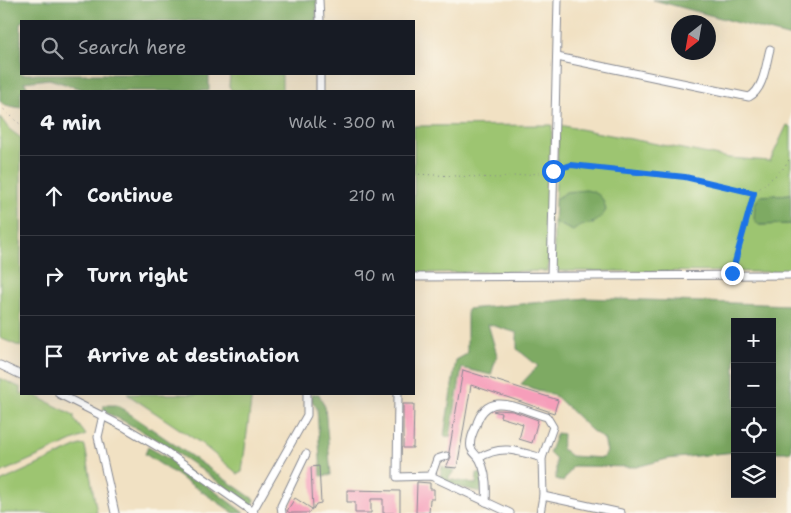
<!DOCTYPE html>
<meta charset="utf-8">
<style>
:root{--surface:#171b24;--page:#20242c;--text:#f1f3f6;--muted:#9ea1a6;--line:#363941}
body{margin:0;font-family:"Shantell Sans",sans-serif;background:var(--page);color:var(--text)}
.controls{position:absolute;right:15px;bottom:15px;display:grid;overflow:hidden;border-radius:0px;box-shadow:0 5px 20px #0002}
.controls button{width:45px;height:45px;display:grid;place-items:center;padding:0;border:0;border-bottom:1px solid var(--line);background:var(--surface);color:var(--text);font:25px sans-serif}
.compass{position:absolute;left:671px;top:15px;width:45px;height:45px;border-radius:50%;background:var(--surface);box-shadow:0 5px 20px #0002;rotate:211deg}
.stop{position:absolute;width:15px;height:15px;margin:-11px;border:4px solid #1a73e8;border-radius:50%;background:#fff}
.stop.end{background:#1a73e8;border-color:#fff;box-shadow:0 1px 5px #0008}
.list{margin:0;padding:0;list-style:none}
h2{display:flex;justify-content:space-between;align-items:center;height:65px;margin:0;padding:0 20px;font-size:21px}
h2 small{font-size:16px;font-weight:400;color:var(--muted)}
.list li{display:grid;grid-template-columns:32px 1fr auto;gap:15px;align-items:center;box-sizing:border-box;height:80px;padding:0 20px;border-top:1px solid var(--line)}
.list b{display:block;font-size:19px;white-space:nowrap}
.list em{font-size:16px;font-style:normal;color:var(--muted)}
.icon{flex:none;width:28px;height:28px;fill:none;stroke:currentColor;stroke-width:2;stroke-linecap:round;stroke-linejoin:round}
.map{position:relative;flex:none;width:791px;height:513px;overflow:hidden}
.search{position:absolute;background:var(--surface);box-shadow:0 5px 20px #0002;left:20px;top:20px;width:395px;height:55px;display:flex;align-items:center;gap:12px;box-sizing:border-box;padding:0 18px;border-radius:0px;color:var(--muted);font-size:19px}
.panel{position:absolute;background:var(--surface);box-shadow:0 5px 20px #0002;left:20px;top:90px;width:395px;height:305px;border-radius:0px}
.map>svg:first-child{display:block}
.green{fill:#9dc571;stroke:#5c7a68}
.forest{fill:#7eaa63;stroke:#4c6c60}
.building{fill:#f69eba}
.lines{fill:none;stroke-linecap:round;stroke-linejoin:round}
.minor-casing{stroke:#868890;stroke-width:9}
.path{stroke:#868890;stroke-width:1;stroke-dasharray:1 4;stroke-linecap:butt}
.minor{stroke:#fff;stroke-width:7}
.route{stroke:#1a73e8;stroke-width:6}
</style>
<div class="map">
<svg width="791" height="513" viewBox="0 0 791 513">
<rect width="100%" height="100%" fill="#fbf7ec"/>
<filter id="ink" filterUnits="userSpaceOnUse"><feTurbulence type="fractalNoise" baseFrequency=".02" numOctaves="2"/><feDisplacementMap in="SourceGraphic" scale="10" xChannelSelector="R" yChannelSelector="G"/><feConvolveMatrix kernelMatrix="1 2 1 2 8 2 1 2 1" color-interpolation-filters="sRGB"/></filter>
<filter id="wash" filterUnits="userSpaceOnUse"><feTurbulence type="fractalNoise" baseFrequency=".0096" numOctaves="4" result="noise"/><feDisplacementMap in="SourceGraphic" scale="20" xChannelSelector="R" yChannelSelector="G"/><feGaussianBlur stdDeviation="1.12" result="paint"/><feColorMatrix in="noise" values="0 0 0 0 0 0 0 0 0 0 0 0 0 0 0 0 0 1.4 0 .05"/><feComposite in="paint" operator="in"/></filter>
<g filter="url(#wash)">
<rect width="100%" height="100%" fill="#f1e1c3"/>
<g class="green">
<path d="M230 74H282V91H232L229 86Z"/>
<path d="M0 117 9 129 21 138V347L0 338Z"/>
<path d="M552 125 548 271 414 273V126Z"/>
<path d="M559 125 729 158 770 161 787 125 791 127V194L760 196V225L791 224V272L554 271V222L594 224 555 200Z"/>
<path d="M0 378 21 388V394H32L74 415V419L86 435 0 473Z"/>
<path d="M127 394H252L242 472 238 474 202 444Z"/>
<path d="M80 445 85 446 97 513H0V482Z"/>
</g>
<g class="forest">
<path d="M0 0H317L316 21H21V74H209V91H87L49 79 24 82 30 91H21V108L4 105 0 101Z"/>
<path d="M653 0H791V37L654 0Z"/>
<path d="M586 190C600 193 603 197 606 210 594 230 588 219 573 231L554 222 555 200 566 192Z"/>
<path d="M791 194V224L759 225 754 219 755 204 760 196Z"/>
<path d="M586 298 791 305V452H772V322H735V452L667 459 636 467 573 466 563 482 556 479V460L549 453 557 433 563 434 562 449 571 456 603 458 607 452 604 439 591 430 557 397 521 384 538 366 517 349V333L488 324 497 355 491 375 462 368 450 437 444 436 456 360 467 354V309Z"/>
<path d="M312 394H319L325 407 331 475 321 476 317 408 312 401Z"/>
<path d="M104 405H117L255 500 252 507C204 471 157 436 103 411Z"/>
<path d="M148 447 178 464 244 513H234L145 454Z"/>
<path d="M442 466 454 471 448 479 476 484 477 473 482 474 481 492 458 487 440 478Z"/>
</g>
<g id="blocks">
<g class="building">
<path d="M463 370 558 400 554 413 471 385 457 468 446 467 451 457 449 452Z"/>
<path d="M403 404H414L413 448H403Z"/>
<path d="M497 410 513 411 538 420 532 443 519 439 523 424 500 417 501 413 493 411Z"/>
<path d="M319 466 321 503 316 504 313 509 311 467Z"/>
<path d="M417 482 430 483V489H434V499H430L429 513H416Z"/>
<path d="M347 490 400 491V513H383V499H371V513H355V502H347Z"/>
<path d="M295 498 312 509 310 513H290L287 511Z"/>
</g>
</g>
</g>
<g filter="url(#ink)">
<use href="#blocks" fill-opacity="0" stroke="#868890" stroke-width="1"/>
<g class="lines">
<g class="minor-casing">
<g id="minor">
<path d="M319 0 320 21"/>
<path d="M557 57 749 97C764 90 766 63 770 49"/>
<path d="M320 74V91"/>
<path d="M551 275 558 0"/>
<path d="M414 277 791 275"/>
<path d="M0 365 21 375"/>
<path d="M59 394 126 428 165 451 254 513"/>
<path d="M398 394 397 477 431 476 510 513"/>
<path d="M103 415 98 437 115 513"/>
<path d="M479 458C501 444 518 451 542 458"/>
<path d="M431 476 437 459 446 456"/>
<path d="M486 502C487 488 487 473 480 460 478 456 473 453 471 448 469 441 473 432 476 426 487 388 518 409 547 417L553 427 542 458 543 496"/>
<path d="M252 512 307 415V394"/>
<path d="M282 513 281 506 306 454"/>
<path d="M540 513 543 496 621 513"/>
</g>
</g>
<g class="path">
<path d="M0 106 21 125"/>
<path d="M561 168 571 165 685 177 754 193"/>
<path d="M414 174 498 178 548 172"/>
<path d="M734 268 754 193 782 170 791 157"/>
</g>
<use href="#minor" class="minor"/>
</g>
</g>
<g class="lines" filter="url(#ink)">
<path class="route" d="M553 171 571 165 685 177 754 193 732 273"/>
</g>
</svg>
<div class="controls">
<button>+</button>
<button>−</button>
<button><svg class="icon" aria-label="locate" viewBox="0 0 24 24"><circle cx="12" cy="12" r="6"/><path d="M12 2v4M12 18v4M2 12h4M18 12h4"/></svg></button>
<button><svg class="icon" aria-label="layers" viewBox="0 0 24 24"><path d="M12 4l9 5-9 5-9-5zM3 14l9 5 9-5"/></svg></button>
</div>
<svg class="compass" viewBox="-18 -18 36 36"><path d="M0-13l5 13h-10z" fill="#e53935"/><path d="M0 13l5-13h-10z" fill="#9ea1a6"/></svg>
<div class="stop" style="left:553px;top:171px"></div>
<div class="stop end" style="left:732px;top:273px"></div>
<div class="search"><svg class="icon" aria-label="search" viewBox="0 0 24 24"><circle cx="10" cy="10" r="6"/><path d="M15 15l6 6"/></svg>Search here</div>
<section class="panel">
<h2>4 min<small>Walk · 300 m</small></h2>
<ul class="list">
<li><svg class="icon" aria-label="ahead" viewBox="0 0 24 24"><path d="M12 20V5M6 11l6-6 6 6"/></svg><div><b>Continue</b></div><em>210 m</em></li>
<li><svg class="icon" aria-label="right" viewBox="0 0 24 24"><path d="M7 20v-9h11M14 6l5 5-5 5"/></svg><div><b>Turn right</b></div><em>90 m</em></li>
<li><svg class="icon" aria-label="arrive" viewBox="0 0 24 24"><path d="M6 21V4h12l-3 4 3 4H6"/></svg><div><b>Arrive at destination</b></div></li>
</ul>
</section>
</div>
